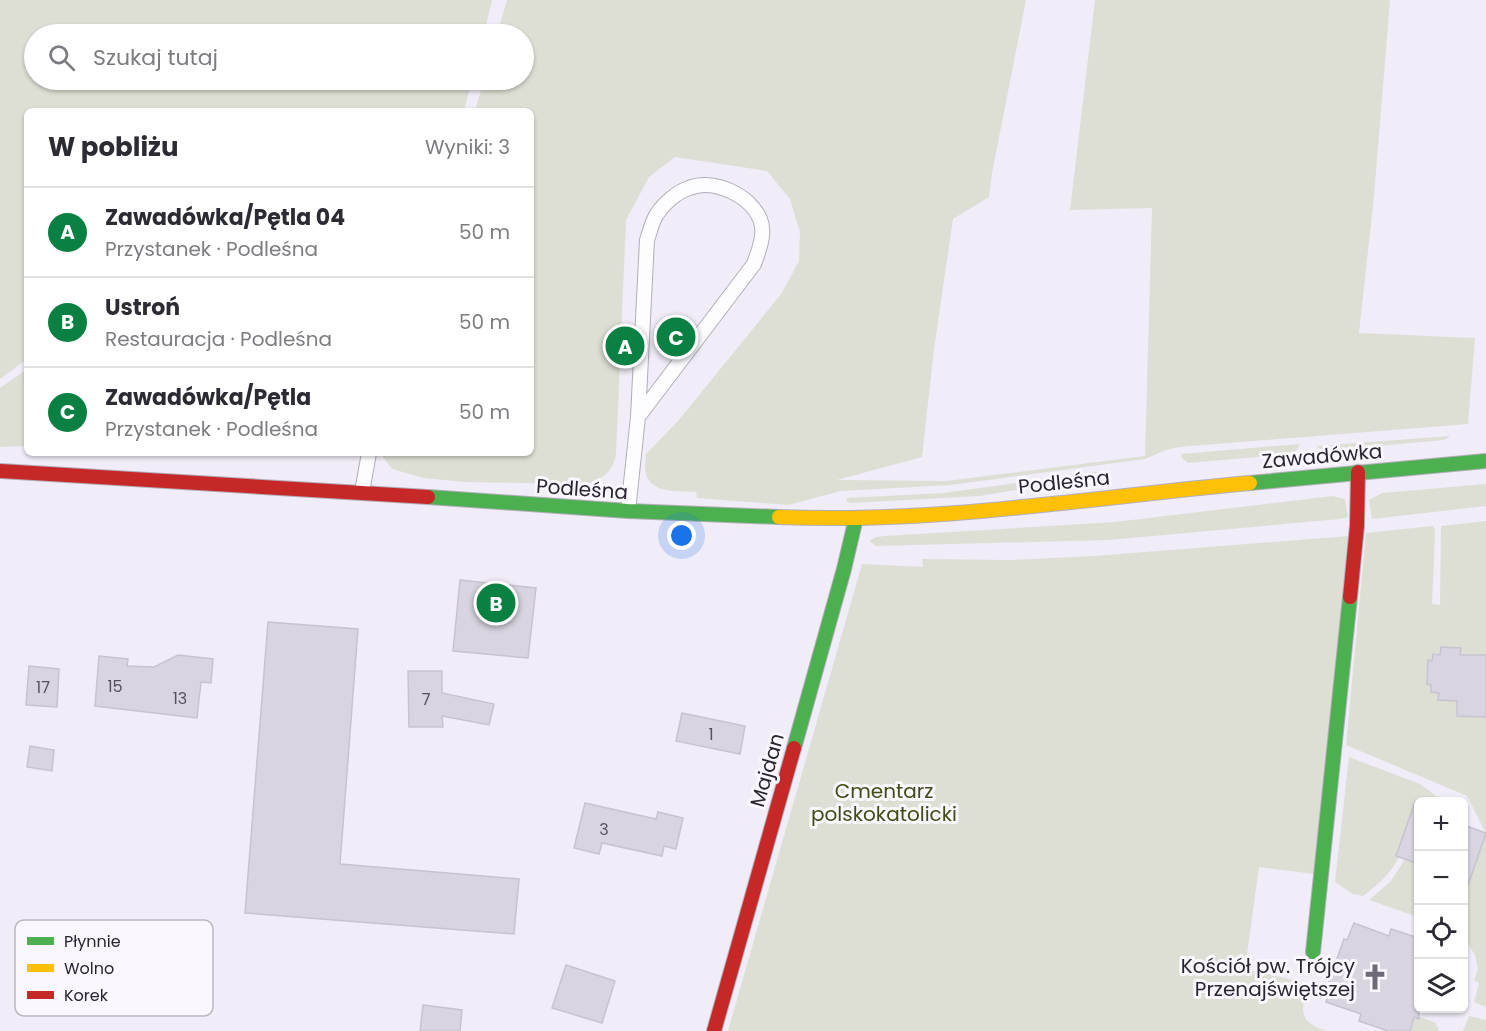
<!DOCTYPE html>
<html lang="pl">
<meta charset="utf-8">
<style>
:root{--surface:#fff;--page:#f2f2f3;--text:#2b2b33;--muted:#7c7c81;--line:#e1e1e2;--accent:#0b8043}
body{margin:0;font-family:Poppins,sans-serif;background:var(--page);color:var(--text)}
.controls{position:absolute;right:18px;bottom:18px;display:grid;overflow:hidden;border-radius:9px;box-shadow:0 2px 4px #0004}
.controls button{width:54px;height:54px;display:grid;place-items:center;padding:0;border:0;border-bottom:2px solid var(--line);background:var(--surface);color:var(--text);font:30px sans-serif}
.you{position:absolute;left:682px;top:536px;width:21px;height:21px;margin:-15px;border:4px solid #fff;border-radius:50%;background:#1a73e8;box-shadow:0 0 0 9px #1a73e833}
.badge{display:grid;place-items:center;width:39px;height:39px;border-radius:50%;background:var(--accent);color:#fff;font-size:20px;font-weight:700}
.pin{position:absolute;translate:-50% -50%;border:3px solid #fff;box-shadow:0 2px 6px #0006}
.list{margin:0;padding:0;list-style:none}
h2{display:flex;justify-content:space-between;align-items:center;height:78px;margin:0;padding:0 24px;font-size:26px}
h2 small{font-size:20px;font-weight:400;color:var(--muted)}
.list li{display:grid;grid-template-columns:39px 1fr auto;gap:18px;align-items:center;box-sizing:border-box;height:90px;padding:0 24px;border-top:2px solid var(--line)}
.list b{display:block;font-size:22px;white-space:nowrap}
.list p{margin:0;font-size:20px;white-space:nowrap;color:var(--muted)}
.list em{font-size:20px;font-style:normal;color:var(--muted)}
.icon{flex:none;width:33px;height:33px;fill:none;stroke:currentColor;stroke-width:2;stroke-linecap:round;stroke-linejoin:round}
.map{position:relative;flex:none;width:1486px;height:1031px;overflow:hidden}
.search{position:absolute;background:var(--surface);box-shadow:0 2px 4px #0004;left:24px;top:24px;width:510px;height:66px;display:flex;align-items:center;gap:15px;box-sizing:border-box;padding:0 21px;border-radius:33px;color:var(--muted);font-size:22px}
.panel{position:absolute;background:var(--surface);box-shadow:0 2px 4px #0004;left:24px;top:108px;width:510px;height:348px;border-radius:9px}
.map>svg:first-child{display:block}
.green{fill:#dddfd4}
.building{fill:#d8d4e0;stroke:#c7c3cf;stroke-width:1.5}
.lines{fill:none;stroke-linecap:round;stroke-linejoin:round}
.lane-casing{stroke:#b2aeb9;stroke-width:16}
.fast-casing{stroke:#b2aeb9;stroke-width:16}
.slow-casing{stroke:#b2aeb9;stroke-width:16}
.jam-casing{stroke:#b2aeb9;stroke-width:16}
.lane{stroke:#fdfcfe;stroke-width:14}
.fast{stroke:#4caf50;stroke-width:14}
.slow{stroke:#ffc107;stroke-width:14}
.jam{stroke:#c62828;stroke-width:14}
.labels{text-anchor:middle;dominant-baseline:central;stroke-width:6;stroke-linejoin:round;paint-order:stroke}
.number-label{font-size:16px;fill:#55505d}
.street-label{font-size:20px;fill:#292431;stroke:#faf7ff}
.park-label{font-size:20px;fill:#414b15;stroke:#faf7ff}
.poi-label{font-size:20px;fill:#292431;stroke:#faf7ff;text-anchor:end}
.key{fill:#faf7ff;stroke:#bbb8c1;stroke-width:1.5}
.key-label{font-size:16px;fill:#292431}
</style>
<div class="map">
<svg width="1486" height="1031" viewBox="0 0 1486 1031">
<rect width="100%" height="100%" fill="#f0ecf8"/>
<g class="green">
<path d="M0 0H492L484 34H34V80H472L464 111H27V359L0 379Z"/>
<path d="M507 0H1026L992 173 989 197 953 219 934 349 922 457 837 480 946 481 1145 456 1152 208 1070 210 1095 0H1390L1374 196 1359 333 1475 338 1468 424 1179 447 1166 450 1145 459 950 485 841 491 788 505 697 498 696 492C680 491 651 494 646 474 644 468 646 460 646 454L678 421 782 293 799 261 800 232 790 199 767 171 675 157 649 177 626 220 616 453C613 472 605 477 588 484L465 482 424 478 392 469 380 453H531V111H475L484 80H524V34H497Z"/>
<path d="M27 369V446L0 447V388Z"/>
<path d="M1450 436 1444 440 1323 451 1317 446Z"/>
<path d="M1300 444 1294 454 1188 463 1182 458 1181 454Z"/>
<path d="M1111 470 1104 475 980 496 851 503 846 501 847 498 944 493Z"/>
<path d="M1486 484V506L1372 519 1369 500 1382 493Z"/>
<path d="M1333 496 1345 499 1348 517 1340 519 1109 540 876 546 869 541 876 537 885 536 1115 522Z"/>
<path d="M1486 521V655H1460V648L1441 647 1440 655 1433 654 1432 661H1428L1427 684 1431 685V692L1439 693V700L1457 701V716L1486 717V1007L1474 1002 1479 983 1474 980 1478 969 1475 955 1464 937V880L1469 881 1486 833 1467 796 1346 745 1366 533 1433 526 1435 531 1432 604 1440 605 1441 526Z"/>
<path d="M1349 536 1314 874 1259 867 1245 969 1298 981 1308 986C1300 1011 1299 1022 1326 1031H728L862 564 923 567 922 559 1011 560 1094 556Z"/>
<path d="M1349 757 1420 784 1443 801 1418 802V810L1397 856 1399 857C1390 875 1378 884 1363 896L1353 894 1335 882Z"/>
<path d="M1405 859 1418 864V917L1369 900 1391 881Z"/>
<path d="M1415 1015 1436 1023 1437 1027 1439 1028 1438 1031H1410Z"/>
<path d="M1469 1016 1486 1020V1031H1463Z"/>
</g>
<g class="building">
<path d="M460 580 536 588 528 658 453 651Z"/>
<path d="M268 622 358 629 340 864 519 879 514 934 245 913Z"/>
<path d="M1441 647 1461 648 1460 655H1486V717L1457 716V701L1438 700 1439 693 1431 692V685L1427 684 1428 660 1432 661 1433 654 1440 655Z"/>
<path d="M178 655 213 659 211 683 201 682 197 718 95 706 99 656 128 659 127 666 154 667Z"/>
<path d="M29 666 59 669 57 707 26 705Z"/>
<path d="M408 671H442V693L494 704 489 725 442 716 443 727H409Z"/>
<path d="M682 713 745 726 740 754 676 741Z"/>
<path d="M30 746 54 750 52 771 27 767Z"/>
<path d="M1415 802 1419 803V864L1396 856Z"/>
<path d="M585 803 656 819 658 812 683 818 676 849 664 846 662 856 602 843 599 854 574 848Z"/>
<path d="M1464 825 1486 833 1467 888 1464 887Z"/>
<path d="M1354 923 1389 936 1391 929 1419 938V1019L1414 1017 1410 1031H1388L1359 1021 1361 1014 1326 1002 1332 985 1328 984 1344 939 1347 940Z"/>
<path d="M566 965 615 981 602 1023 552 1008Z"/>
<path d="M423 1005 462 1010 460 1031H420Z"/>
</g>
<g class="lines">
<g class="lane-casing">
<g id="lane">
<path d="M362 492 369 453"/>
<path d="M628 511 638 417 647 240C650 232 652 221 657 214 664 203 677 192 689 188 713 178 750 195 760 219 766 233 759 250 754 264L638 417"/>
</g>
</g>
<g class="fast-casing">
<g id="fast">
<path d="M1250 483 1486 461"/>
<path d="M428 497 628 511 779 517"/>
<path d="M794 748 844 569 856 518"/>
<path d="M1313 952 1350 597"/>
</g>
</g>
<g class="slow-casing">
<path id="slow" d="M779 517C936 524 1094 497 1250 483"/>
</g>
<g class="jam-casing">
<g id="jam">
<path d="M0 471 428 497"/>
<path d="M1350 597 1357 526 1358 472"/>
<path d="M714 1031 794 748"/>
</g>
</g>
<use href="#lane" class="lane"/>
<use href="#fast" class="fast"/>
<use href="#slow" class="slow"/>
<use href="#jam" class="jam"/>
</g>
<defs>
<g id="church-bare" transform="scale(2.07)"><path d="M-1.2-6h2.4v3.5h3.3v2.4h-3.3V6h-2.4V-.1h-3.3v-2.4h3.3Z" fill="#6f6a77" stroke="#faf7ff" stroke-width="2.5" paint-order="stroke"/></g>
</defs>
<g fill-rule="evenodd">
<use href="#church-bare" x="1375" y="977"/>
</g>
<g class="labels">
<g class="number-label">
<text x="115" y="686">15</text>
<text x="43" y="687">17</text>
<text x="180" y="698">13</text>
<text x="426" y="699">7</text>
<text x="711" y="734">1</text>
<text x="604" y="829">3</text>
</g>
<g class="street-label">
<text transform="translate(1322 456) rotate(-5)">Zawadówka</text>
<text transform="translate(1064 482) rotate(-6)">Podleśna</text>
<text transform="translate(582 489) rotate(4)">Podleśna</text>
<text transform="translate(767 770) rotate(-74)">Majdan</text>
</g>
<g class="park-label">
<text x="884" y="791">Cmentarz<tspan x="884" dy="23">polskokatolicki</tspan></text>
</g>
<g class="poi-label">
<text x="1355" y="966">Kościół pw. Trójcy<tspan x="1355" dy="23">Przenajświętszej</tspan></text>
</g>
</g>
<rect x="15" y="920" width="198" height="96" rx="9" class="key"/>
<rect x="27" y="937" width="27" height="8" fill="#4caf50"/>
<rect x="27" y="964" width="27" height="8" fill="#ffc107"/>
<rect x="27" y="991" width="27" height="8" fill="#c62828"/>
<g class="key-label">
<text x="64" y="947">Płynnie</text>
<text x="64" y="974">Wolno</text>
<text x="64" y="1001">Korek</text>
</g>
</svg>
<div class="controls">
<button>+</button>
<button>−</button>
<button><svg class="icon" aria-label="locate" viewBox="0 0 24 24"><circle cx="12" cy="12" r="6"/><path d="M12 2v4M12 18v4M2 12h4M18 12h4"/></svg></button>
<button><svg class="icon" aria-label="layers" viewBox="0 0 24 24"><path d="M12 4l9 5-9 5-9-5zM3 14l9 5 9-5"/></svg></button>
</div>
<div class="you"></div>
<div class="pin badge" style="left:625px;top:346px">A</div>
<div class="pin badge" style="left:496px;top:603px">B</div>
<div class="pin badge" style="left:676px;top:337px">C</div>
<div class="search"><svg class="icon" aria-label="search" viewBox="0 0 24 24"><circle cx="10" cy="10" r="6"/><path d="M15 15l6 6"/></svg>Szukaj tutaj</div>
<section class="panel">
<h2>W pobliżu<small>Wyniki: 3</small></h2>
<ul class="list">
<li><span class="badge">A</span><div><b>Zawadówka/Pętla 04</b><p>Przystanek · Podleśna</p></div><em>50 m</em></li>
<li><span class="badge">B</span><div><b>Ustroń</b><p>Restauracja · Podleśna</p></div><em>50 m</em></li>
<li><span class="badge">C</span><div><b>Zawadówka/Pętla</b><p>Przystanek · Podleśna</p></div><em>50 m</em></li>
</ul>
</section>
</div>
